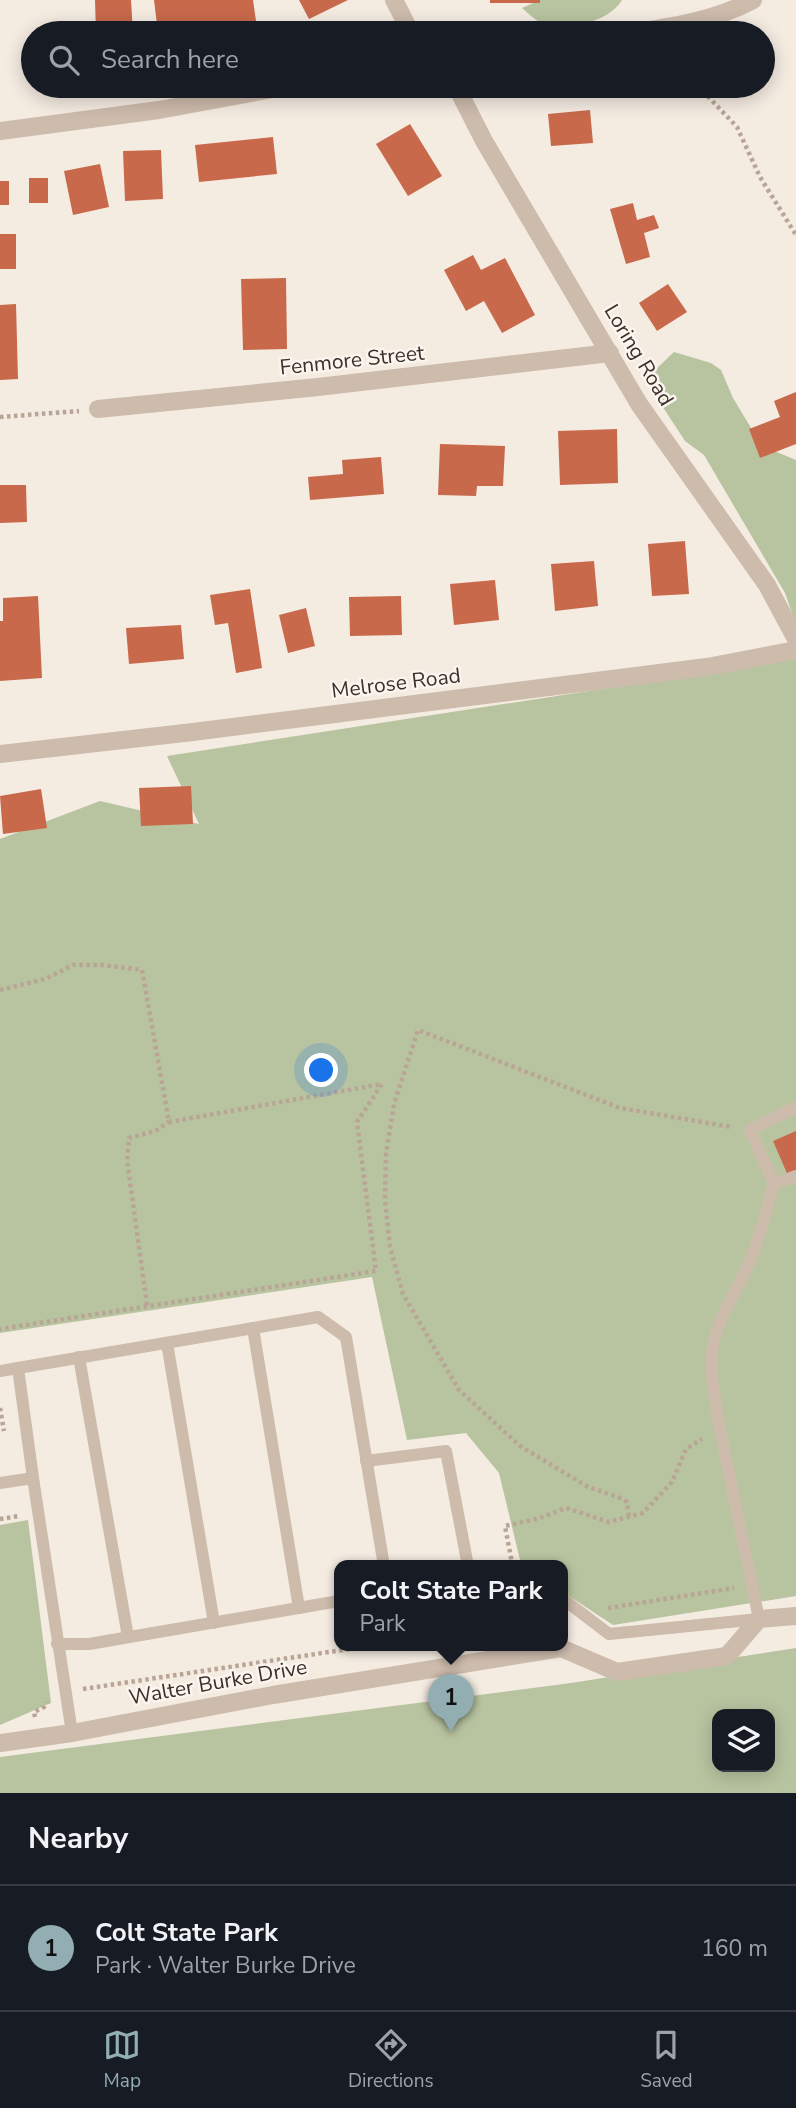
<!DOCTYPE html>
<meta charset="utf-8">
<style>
:root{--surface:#171b24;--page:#20242c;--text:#f1f3f6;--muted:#9ea1a6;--line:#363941;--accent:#92aeb2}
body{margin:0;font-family:"Nunito Sans",sans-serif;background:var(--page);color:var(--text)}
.controls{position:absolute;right:21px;bottom:21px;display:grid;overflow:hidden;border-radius:14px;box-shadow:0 4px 18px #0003}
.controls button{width:63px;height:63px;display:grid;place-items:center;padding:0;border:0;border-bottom:2px solid var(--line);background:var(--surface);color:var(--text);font:35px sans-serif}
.you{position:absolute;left:322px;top:1071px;width:24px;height:24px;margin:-18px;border:5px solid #fff;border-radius:50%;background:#1a73e8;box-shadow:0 0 0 10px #1a73e833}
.badge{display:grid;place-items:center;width:46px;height:46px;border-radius:50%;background:var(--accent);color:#111;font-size:23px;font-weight:700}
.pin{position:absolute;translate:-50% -58px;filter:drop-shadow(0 2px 4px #0008)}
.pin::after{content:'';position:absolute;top:37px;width:24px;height:21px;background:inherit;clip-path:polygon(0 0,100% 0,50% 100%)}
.popup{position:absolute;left:334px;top:1560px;width:234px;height:91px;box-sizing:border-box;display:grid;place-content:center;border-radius:14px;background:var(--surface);filter:drop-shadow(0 2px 5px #0005);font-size:23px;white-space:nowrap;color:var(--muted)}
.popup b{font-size:26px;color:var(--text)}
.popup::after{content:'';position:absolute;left:50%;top:100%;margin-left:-14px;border:14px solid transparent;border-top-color:var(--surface)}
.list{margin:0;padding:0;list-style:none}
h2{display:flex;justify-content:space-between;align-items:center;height:91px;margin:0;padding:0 28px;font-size:30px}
h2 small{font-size:23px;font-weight:400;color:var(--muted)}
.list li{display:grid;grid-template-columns:46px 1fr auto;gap:21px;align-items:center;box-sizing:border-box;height:126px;padding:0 28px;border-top:2px solid var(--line)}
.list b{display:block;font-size:26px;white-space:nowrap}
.list p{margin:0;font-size:23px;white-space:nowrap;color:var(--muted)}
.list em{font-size:23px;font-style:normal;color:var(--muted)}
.icon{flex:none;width:38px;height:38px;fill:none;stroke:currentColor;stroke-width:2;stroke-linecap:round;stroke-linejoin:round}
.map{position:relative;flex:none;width:796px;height:1793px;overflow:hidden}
.search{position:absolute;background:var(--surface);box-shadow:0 4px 18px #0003;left:21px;right:21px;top:21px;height:77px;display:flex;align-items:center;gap:18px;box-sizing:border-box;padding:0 24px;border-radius:38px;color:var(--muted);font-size:26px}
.sheet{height:217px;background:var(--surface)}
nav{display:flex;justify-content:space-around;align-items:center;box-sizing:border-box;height:98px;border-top:2px solid var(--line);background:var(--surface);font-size:19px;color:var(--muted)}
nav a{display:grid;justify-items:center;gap:4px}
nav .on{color:var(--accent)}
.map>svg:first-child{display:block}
.green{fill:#b8c4a0;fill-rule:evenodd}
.building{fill:#c8694b}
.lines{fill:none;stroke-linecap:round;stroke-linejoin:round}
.path{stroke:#b9a596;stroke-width:4.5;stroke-dasharray:3.5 3.5;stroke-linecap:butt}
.service{stroke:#cdbbac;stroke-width:12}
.minor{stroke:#cdbbac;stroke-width:18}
.labels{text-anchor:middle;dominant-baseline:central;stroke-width:5;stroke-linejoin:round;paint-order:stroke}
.street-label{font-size:21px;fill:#3b302b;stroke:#fbf5ee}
</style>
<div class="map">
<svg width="796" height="1793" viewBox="0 0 796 1793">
<rect width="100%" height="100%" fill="#f4ebe1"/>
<g class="green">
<path d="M540 0H622C608 23 570 29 545 24 537 22 529 14 522 8Z"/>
<path d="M674 352 711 363 721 370 733 398 762 446 796 460V624L785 593 704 455 685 441 655 395 652 383 654 371Z"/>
<path d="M796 659V1596L613 1625 563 1592V1566H524L521 1564 499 1473 466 1433 407 1440 372 1277 0 1333V839L100 801 199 824 167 756Z"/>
<path d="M28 1520 51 1703 0 1725V1525Z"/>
<path d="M796 1648V1793H0V1757L571 1683ZM717 1714H770V1767H717Z"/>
</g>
<g class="building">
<path d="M95 0H131L133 33H96Z"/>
<path d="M154 0H253L256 21 158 33Z"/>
<path d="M299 0H348L309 19Z"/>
<rect x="490" y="0" width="50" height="3"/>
<path d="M590 110 593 143 551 146 548 114Z"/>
<path d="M410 124 442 176 408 196 376 144Z"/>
<path d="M273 137 277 174 199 182 195 145Z"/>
<path d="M161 150 163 199 125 201 123 151Z"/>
<path d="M100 164 109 207 73 215 64 171Z"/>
<rect x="29" y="178" width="19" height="25"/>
<rect x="0" y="181" width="9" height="24"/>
<path d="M633 203 637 220 654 215 659 228 644 233 650 257 626 264 610 209Z"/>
<rect x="0" y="234" width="16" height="35"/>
<path d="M473 255 481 270 505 258 535 315 502 333 484 301 466 311 444 270Z"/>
<path d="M286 278 287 349 243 350 241 279Z"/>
<path d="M668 284 687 312 657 331 639 303Z"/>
<path d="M16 304 18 379 0 380V305Z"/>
<path d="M796 392V444L760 458 749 429 780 417 774 401Z"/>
<path d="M617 429 618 483 560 485 558 431Z"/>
<path d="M440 444 505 446 503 486H477L476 496 438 495Z"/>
<path d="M381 457 384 494 310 500 308 477 343 474 342 460Z"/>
<path d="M0 485H26L27 522 0 523Z"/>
<path d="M685 541 689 594 652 596 648 544Z"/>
<path d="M594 561 598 606 555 611 551 564Z"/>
<path d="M495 580 499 620 454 625 450 584Z"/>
<path d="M250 589 262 668 236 673 228 623 215 625 210 595Z"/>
<path d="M38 596 42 678 0 681V621H3V598Z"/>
<path d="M401 596 402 635 350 636 349 597Z"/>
<path d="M306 608 315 646 288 653 279 615Z"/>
<path d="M181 625 184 659 129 664 126 628Z"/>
<path d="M191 786 193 824 141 826 139 788Z"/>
<path d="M41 789 47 828 3 834 0 796Z"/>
<path d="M796 1131V1175L789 1178 773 1141Z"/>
</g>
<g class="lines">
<g class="path">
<path d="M698 86 737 127 760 177 796 235"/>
<path d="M0 417 79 411"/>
<path d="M0 990 45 979 73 965H102L142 970 169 1122 382 1084 357 1122 376 1271 0 1329"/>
<path d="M147 1305 127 1160 129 1138 155 1131 169 1122"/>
<path d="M0 1408 4 1431"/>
<path d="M629 1516 627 1502 618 1497 588 1487 520 1446 459 1390 403 1294 390 1247 385 1200 386 1154 394 1104 418 1030 620 1108 731 1127"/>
<path d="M0 1519 19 1516"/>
<path d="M542 1566 536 1562 512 1563 505 1526 540 1518 566 1508 609 1522 643 1513 672 1482 686 1449 702 1439"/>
<path d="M608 1608 734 1588"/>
<path d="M83 1689 369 1646"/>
<path d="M35 1717 34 1712 44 1707 47 1702"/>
</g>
<g class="service">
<path d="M774 1184 796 1176"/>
<path d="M253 1328 299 1608"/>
<path d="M167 1343 214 1623"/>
<path d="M79 1357 128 1637"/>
<path d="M0 1371 18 1368"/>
<path d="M366 1461 446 1451 468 1566"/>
<path d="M0 1483 33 1478"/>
<path d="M563 1599 609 1634 759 1619 720 1429C716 1405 710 1378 712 1353 715 1320 737 1293 749 1263 760 1238 766 1211 774 1184L750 1130 796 1107"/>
<path d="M57 1644H89L339 1601"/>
<path d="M72 1733 33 1478 18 1368 318 1317 346 1337 384 1566"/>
</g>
<g class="minor">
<path d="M394 0 411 33"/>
<path d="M630 33C671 27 716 20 753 0"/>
<path d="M456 86 484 141 639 404 767 585 796 639"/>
<path d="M0 131 159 110 289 86"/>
<path d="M98 409 318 387 610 353"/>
<path d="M0 754 193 732 707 667 796 650"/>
<path d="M0 1743 72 1733 273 1695 561 1648 617 1672 727 1656 759 1619 796 1616"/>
</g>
</g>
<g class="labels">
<g class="street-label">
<text transform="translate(639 355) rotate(59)">Loring Road</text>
<text transform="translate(352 360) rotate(-6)">Fenmore Street</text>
<text transform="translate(396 683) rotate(-7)">Melrose Road</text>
<text transform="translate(218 1682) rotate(-10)">Walter Burke Drive</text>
</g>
</g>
</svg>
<div class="controls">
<button><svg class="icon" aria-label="layers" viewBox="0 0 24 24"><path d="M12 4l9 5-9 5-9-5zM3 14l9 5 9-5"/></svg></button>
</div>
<div class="you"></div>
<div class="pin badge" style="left:451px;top:1732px">1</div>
<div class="popup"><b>Colt State Park</b>Park</div>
<div class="search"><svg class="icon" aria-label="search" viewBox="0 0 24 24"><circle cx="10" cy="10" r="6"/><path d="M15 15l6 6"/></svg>Search here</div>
</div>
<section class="sheet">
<h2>Nearby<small></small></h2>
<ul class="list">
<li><span class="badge">1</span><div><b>Colt State Park</b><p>Park · Walter Burke Drive</p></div><em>160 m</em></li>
</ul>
</section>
<nav>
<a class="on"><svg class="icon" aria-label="map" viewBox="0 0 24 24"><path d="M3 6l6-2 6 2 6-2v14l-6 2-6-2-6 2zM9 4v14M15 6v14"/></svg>Map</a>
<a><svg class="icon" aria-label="directions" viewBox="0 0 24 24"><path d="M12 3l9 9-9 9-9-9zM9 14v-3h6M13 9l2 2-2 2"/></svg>Directions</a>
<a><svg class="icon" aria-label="saved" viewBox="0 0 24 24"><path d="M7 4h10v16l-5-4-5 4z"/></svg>Saved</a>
</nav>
